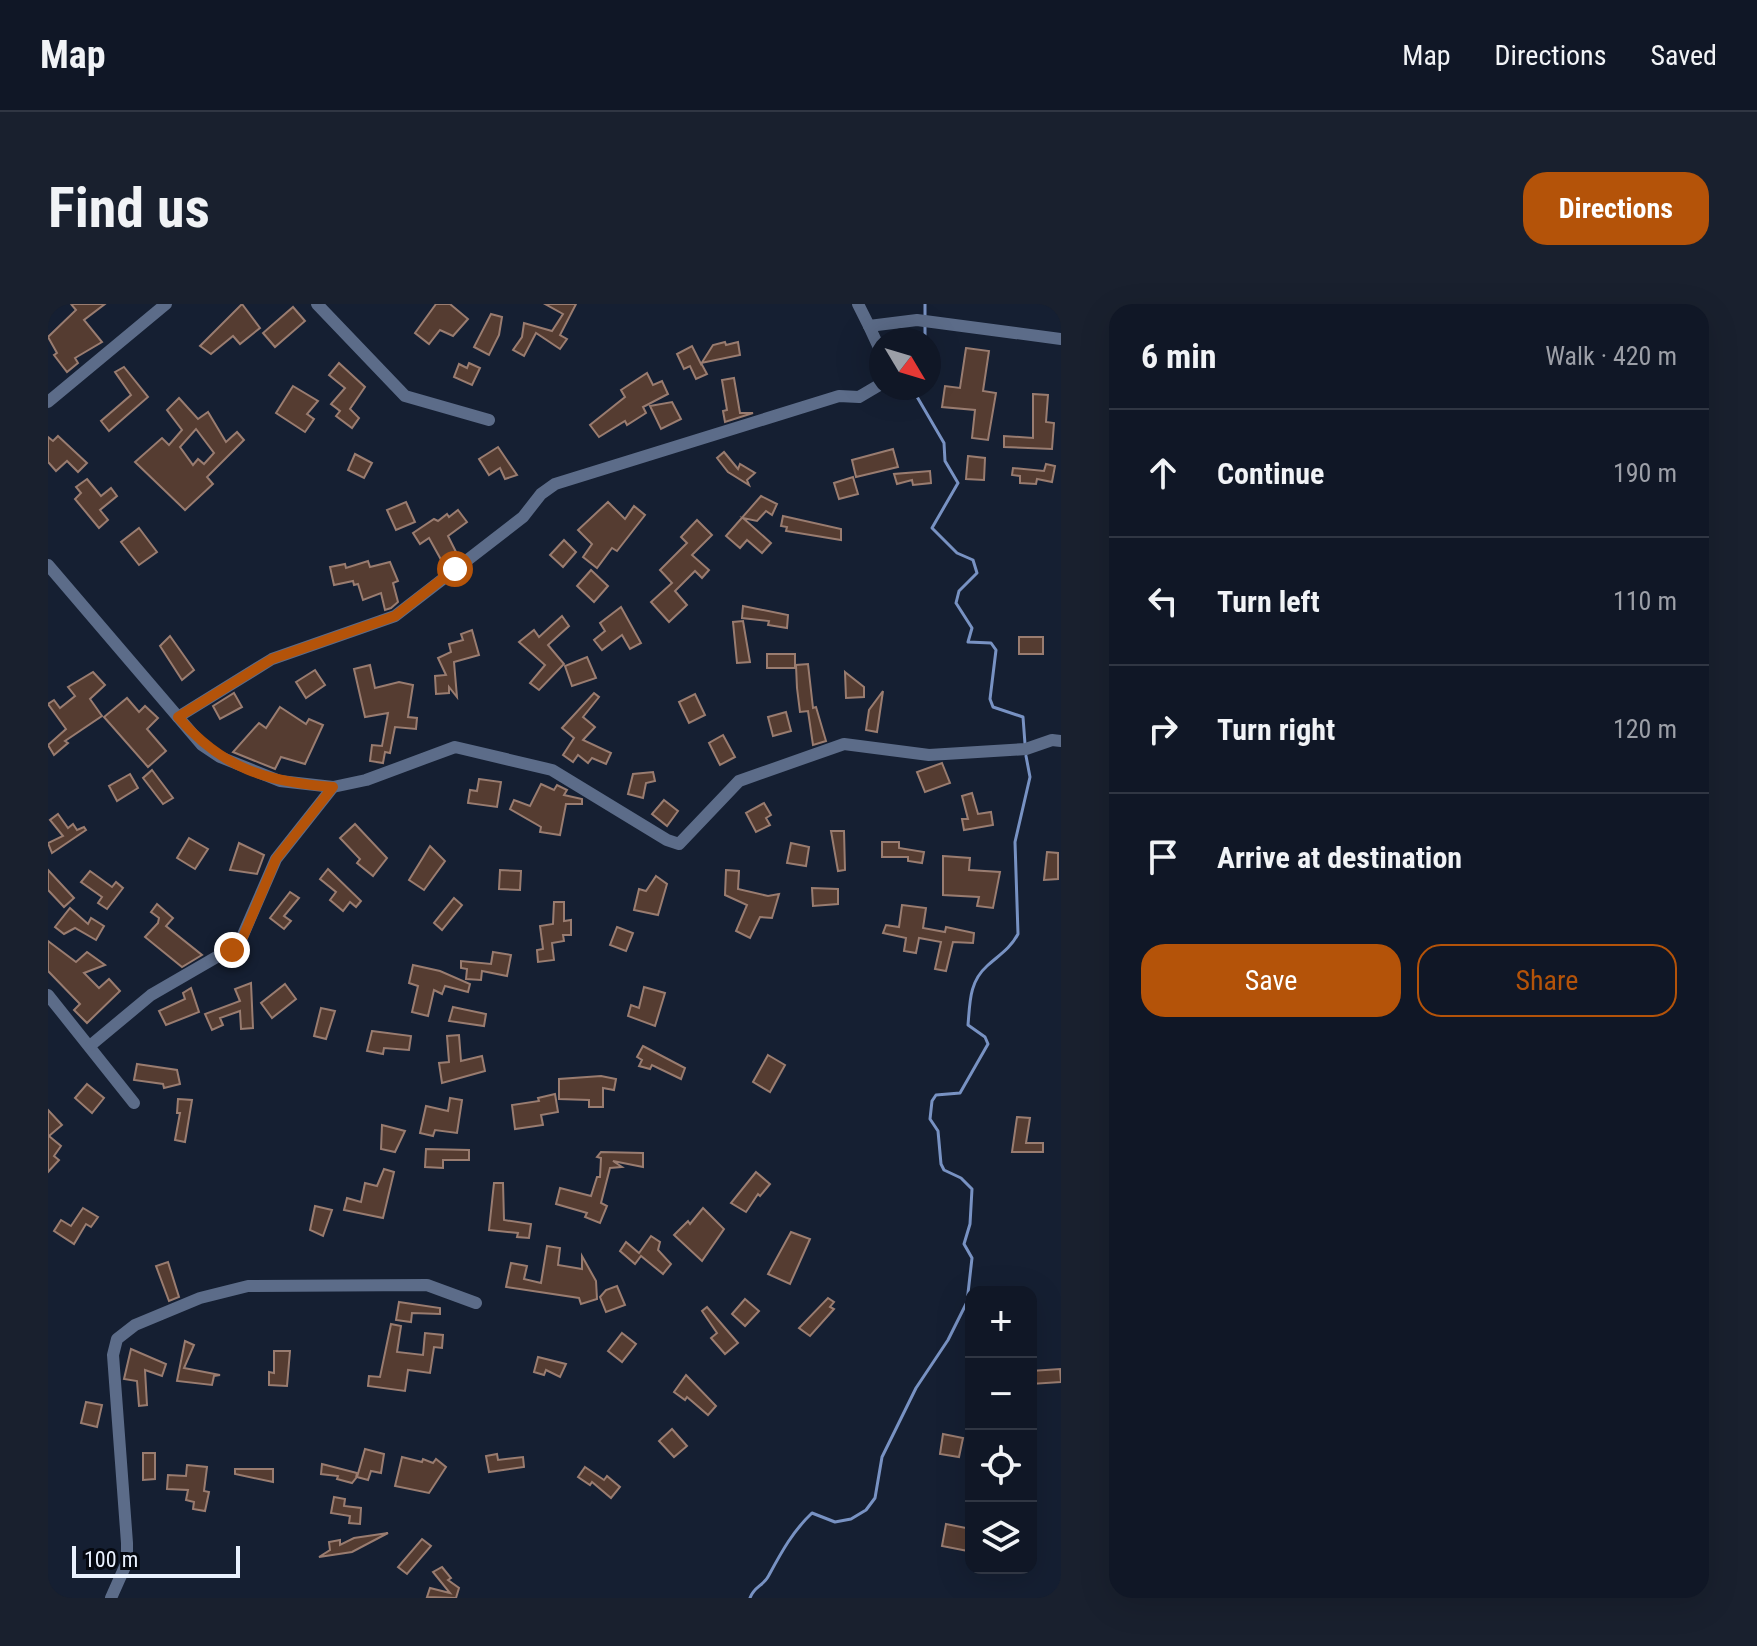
<!DOCTYPE html>
<meta charset="utf-8">
<style>
:root{--surface:#101726;--page:#19202e;--text:#f1f3f6;--muted:#9c9fa7;--line:#303643;--accent:#b45309}
body{margin:0;font-family:"Roboto Condensed",sans-serif;background:var(--page);color:var(--text)}
.controls{position:absolute;right:24px;bottom:24px;display:grid;overflow:hidden;border-radius:16px;box-shadow:0 8px 32px #0002}
.controls button{width:72px;height:72px;display:grid;place-items:center;padding:0;border:0;border-bottom:2px solid var(--line);background:var(--surface);color:var(--text);font:40px sans-serif}
.compass{position:absolute;left:821px;top:24px;width:72px;height:72px;border-radius:50%;background:var(--surface);box-shadow:0 8px 32px #0002;rotate:128deg}
.scale{position:absolute;left:24px;bottom:20px;width:168px;box-sizing:border-box;padding-left:8px;border:4px solid #e9f1fe;border-top:0;font-size:22px;line-height:28px;white-space:nowrap;color:#e9f1fe;-webkit-text-stroke:6px #050911;paint-order:stroke}
.stop{position:absolute;width:24px;height:24px;margin:-18px;border:6px solid #b45309;border-radius:50%;background:#fff}
.stop.end{background:#b45309;border-color:#fff;box-shadow:0 2px 8px #0008}
.list{margin:0;padding:0;list-style:none}
h2{display:flex;justify-content:space-between;align-items:center;height:104px;margin:0;padding:0 32px;font-size:34px}
h2 small{font-size:26px;font-weight:400;color:var(--muted)}
.list li{display:grid;grid-template-columns:52px 1fr auto;gap:24px;align-items:center;box-sizing:border-box;height:128px;padding:0 32px;border-top:2px solid var(--line)}
.list b{display:block;font-size:30px;white-space:nowrap}
.list em{font-size:26px;font-style:normal;color:var(--muted)}
.actions{display:flex;gap:16px;padding:24px 32px}
.actions a{flex:1;padding:18px 0;border:2px solid var(--accent);border-radius:24px;text-align:center;font-size:28px;color:var(--accent)}
.actions .main{background:var(--accent);color:#fff}
.icon{flex:none;width:44px;height:44px;fill:none;stroke:currentColor;stroke-width:2;stroke-linecap:round;stroke-linejoin:round}
.map{position:relative;flex:none;width:1013px;height:1294px;overflow:hidden;border-radius:24px}
header{display:flex;align-items:center;gap:48px;box-sizing:border-box;height:112px;padding:0 40px;background:var(--surface);border-bottom:2px solid var(--line)}
header strong{font-size:38px}
nav{display:flex;gap:44px;margin-inline-start:auto;font-size:28px}
.intro{display:flex;align-items:center;justify-content:space-between;box-sizing:border-box;height:192px;padding:0 48px}
h1{margin:0;font-size:56px}
.button{padding:20px 36px;border-radius:24px;background:var(--accent);color:#fff;font-size:28px;font-weight:700}
main{display:flex;gap:48px;padding:0 48px}
aside{flex:1;background:var(--surface);border-radius:24px;box-shadow:0 8px 32px #0002}
.map>svg:first-child{display:block}
.lines{fill:none;stroke-linecap:round;stroke-linejoin:round}
.stream{stroke:#7892c3;stroke-width:3}
.building{fill:#553c31;stroke:#997c70;stroke-width:2;fill-rule:evenodd}
.street{stroke:#5c6c89;stroke-width:12}
.route{stroke:#b45309;stroke-width:10}
</style>
<header>
<strong>Map</strong>
<nav><a>Map</a><a>Directions</a><a>Saved</a></nav>
</header>
<div class="intro"><h1>Find us</h1><a class="button">Directions</a></div>
<main>
<div class="map">
<svg width="1013" height="1294" viewBox="0 0 1013 1294">
<rect width="100%" height="100%" fill="#151f32"/>
<g class="lines">
<g class="stream">
<path d="M877 0V12"/>
<path d="M877 20V36"/>
<path d="M868 84V91L896 139 897 157 910 179 884 224 909 249 925 256 929 269 911 287 908 299 924 324 920 338 943 339 948 346 942 395 945 403 975 413 977 440"/>
<path d="M702 1294C706 1282 716 1282 721 1271 734 1247 745 1227 764 1209L787 1218 803 1215 818 1206 827 1194 834 1153 868 1084 900 1036 919 998 924 954 916 940 922 920 924 885 913 874 896 866 893 860 890 827 882 815 884 797 888 791 912 789 940 740 937 733 920 721C922 699 921 678 939 662 951 651 962 645 970 630L967 538 982 473 978 452"/>
</g>
</g>
<g class="building">
<path d="M23 0H57L36 16 54 38 27 54 30 59 19 68 6 51 9 49 0 33 28 6Z"/>
<path d="M194 0 212 24 192 40 185 32 163 50 152 42Z"/>
<path d="M388 0H402L420 15 405 32 392 26 381 40 367 29Z"/>
<path d="M497 0H528L512 31 519 35 512 45 488 29 476 52 465 46 474 33 476 19 504 27 515 10Z"/>
<path d="M245 3 257 17 227 43 215 29Z"/>
<path d="M443 10 454 13 451 31 441 51 426 43Z"/>
<path d="M677 38 678 41 690 38 692 51 653 59 659 70 648 75 642 62 636 65 629 50 644 42 653 60 665 41Z"/>
<path d="M918 44 941 47 935 87 948 89 940 136 924 134 927 106 894 103 897 82 912 84Z"/>
<path d="M291 59 317 83 302 105 311 114 304 124 288 112 292 107 283 100 297 84 281 71Z"/>
<path d="M421 59 432 64 424 81 406 73 411 60 419 64Z"/>
<path d="M76 63 100 93 61 127 53 117 83 91 67 68Z"/>
<path d="M599 69 605 81 614 77 620 90 595 103 598 109 579 121 577 117 551 133 542 121 577 93 573 86Z"/>
<path d="M686 74 692 109H705L677 118 675 107 679 106 674 76Z"/>
<path d="M245 82 270 97 259 110 266 115 257 128 228 109Z"/>
<path d="M985 90 1000 91 998 118 1006 119 1004 145 956 143V132L985 134Z"/>
<path d="M131 94 150 115 160 108 178 138 189 128 196 136 159 173 165 180 137 206 87 158 114 134 121 141 134 126 119 106ZM148 125 166 149 156 160 150 155 145 161 132 143Z"/>
<path d="M624 98 633 115 613 125 602 102Z"/>
<path d="M10 132 39 159 30 168 19 157 8 167 0 158V133L5 137Z"/>
<path d="M450 143 469 171 457 175 452 164 441 171 431 155Z"/>
<path d="M845 145 850 163 808 173 804 156Z"/>
<path d="M676 148 690 165 692 160 707 169 699 176 701 181 680 168 669 154Z"/>
<path d="M307 150 324 159 316 174 300 166Z"/>
<path d="M920 152 937 154 936 176 918 175Z"/>
<path d="M998 160 1007 162 1004 178 989 175 988 180 972 179V172L964 171 965 164 996 167Z"/>
<path d="M882 167 883 179 865 181 864 176 849 180 846 170Z"/>
<path d="M805 173 810 190 791 195 786 179Z"/>
<path d="M39 175 53 192 63 184 69 192 52 206 60 216 51 224 27 195 33 189 28 183Z"/>
<path d="M713 192 729 200 724 211 718 207 709 217 695 214 723 239 714 249 699 236 692 244 678 232Z"/>
<path d="M358 198 367 218 348 226 339 206Z"/>
<path d="M560 198 577 215 586 202 597 211 569 247 564 244 549 264 535 253 544 240 530 226Z"/>
<path d="M410 206 419 218 400 232 410 252 396 261 381 234 372 240 365 229 386 215 390 217 399 210 401 213Z"/>
<path d="M735 212 793 225V236L738 227 739 223 733 222Z"/>
<path d="M649 216 664 231 644 251 661 266 654 274 647 267 627 287 639 301 621 318 603 298 624 279 612 266 639 239 633 233Z"/>
<path d="M91 224 109 248 91 261 73 238Z"/>
<path d="M516 236 528 248 515 263 502 251Z"/>
<path d="M320 257 322 263 342 258 350 277 345 279 350 298 343 304 337 306 333 289 315 296 310 280 306 281 305 277 286 281 282 263 297 260 298 264Z"/>
<path d="M543 266 560 282 546 298 529 282Z"/>
<path d="M695 302 740 311 739 324 720 321 721 317 694 314Z"/>
<path d="M573 303 593 339 582 345 574 331 554 346 546 336 557 327 552 319Z"/>
<path d="M514 312 521 322 500 341 516 360 491 386 482 379 497 361 471 338 486 326 491 333Z"/>
<path d="M695 317 702 358 689 359 685 318Z"/>
<path d="M424 326 431 351 406 358 409 393 401 383V389L388 390 387 372 398 371 390 354 403 348 401 340 415 336 413 330Z"/>
<path d="M122 332 146 366 134 376 112 342Z"/>
<rect x="971" y="333" width="24" height="17"/>
<rect x="719" y="350" width="28" height="14"/>
<path d="M539 353 548 374 524 382 517 362Z"/>
<path d="M760 360 765 404 768 403 778 437 765 441 760 407 752 408 749 384 748 361Z"/>
<path d="M322 361 327 384 351 378 365 381 360 413 369 414 368 425 347 423 342 449 337 448 335 459 322 457 324 441 334 442 340 409 317 413 306 365Z"/>
<path d="M267 366 277 381 258 394 248 378Z"/>
<path d="M45 368 57 381 42 395 54 412 17 437 20 439 6 451 0 441 18 425 0 400 6 396 12 404 27 392 20 383Z"/>
<path d="M797 368 816 383V393L798 394Z"/>
<path d="M835 387 829 428 818 426 821 406Z"/>
<path d="M186 389 194 403 172 415 165 402Z"/>
<path d="M546 389 551 393 535 413 547 423 535 436 563 449 558 460 544 454 540 459 530 451 525 458 515 451 526 434 514 424Z"/>
<path d="M647 390 657 411 641 419 631 398Z"/>
<path d="M79 394 91 408 97 402 110 414 99 425 118 447 100 463 56 413Z"/>
<path d="M232 403 258 420 261 415 275 421 257 460 233 453 227 465 185 448 211 419 218 424Z"/>
<path d="M738 408 743 427 725 432 720 413Z"/>
<path d="M675 431 687 453 672 461 661 439Z"/>
<path d="M894 459 902 479 877 488 869 468Z"/>
<path d="M104 466 125 494 115 500 95 474Z"/>
<path d="M605 468 607 477 598 479 595 494 580 490 585 470Z"/>
<path d="M82 470 90 484 69 497 61 482Z"/>
<path d="M431 475 453 478 449 503 420 499 422 486 429 487Z"/>
<path d="M493 480 506 486 509 481 519 486 516 491 534 495V500H518L512 531 492 528 493 523 462 505 466 496 482 502Z"/>
<path d="M924 489 930 510 943 508 945 521 916 526 914 515H920L914 492Z"/>
<path d="M616 496 630 507 619 522 604 510Z"/>
<path d="M716 499 723 511 718 514 722 521 708 528 698 509Z"/>
<path d="M10 510 20 524 25 520 29 526 36 523 38 526 4 549 0 539 15 532 2 516Z"/>
<path d="M307 520 339 554 325 572 309 559 312 555 292 534Z"/>
<path d="M783 527H796L797 566 790 567Z"/>
<path d="M141 534 160 545 147 565 129 554Z"/>
<path d="M834 538H851V544L876 548 874 559 860 557V553H834Z"/>
<path d="M191 539 216 551 209 570 182 566Z"/>
<path d="M743 539 761 543 758 562 739 559Z"/>
<path d="M382 542 397 557 376 586 361 576Z"/>
<path d="M999 548 1010 549V575L996 576Z"/>
<path d="M895 552 922 554 921 566 952 568 945 604 929 602 931 593 895 591Z"/>
<path d="M280 565 313 597 308 603 302 598 295 607 282 596 288 588 272 575Z"/>
<path d="M0 566 26 594 16 603 0 586Z"/>
<path d="M452 566 473 567 472 586 451 585Z"/>
<path d="M678 566 691 567 690 585 720 592 731 590 724 614 712 613 702 634 688 627 699 601 677 591Z"/>
<path d="M42 567 64 583 68 578 75 584 59 605 50 599 54 593 33 578Z"/>
<path d="M608 572 619 580 610 611 586 606 591 585 598 587Z"/>
<path d="M764 584 790 585V600L765 602Z"/>
<path d="M242 588 251 594 236 612 243 617 236 625 222 614Z"/>
<path d="M406 594 414 601 394 626 386 619Z"/>
<path d="M506 598H516V617L523 616V631H515L516 637 504 639 506 656 490 658 489 646 495 645 492 622 505 620Z"/>
<path d="M109 600 125 614 118 622 154 651 134 663 97 633 110 619 111 614 103 608Z"/>
<path d="M854 601 878 604 875 624 897 628 898 623 926 629 925 639 905 638 898 667 887 665 893 638 871 634 868 649 856 647 858 634 835 629 838 621 851 623Z"/>
<path d="M22 604 40 620 43 614 56 622 48 636 27 624 16 630 7 623Z"/>
<path d="M569 623 585 629 578 647 562 641Z"/>
<path d="M0 637 28 658 39 648 57 661 36 669 51 684 61 675 72 687 39 719 26 706 32 700 0 667Z"/>
<path d="M445 648 463 651 459 672 434 667 433 676 418 675 419 665 413 664V657L443 660Z"/>
<path d="M365 661 392 667 422 680 420 688 397 682 394 690 386 686 380 712 364 708 370 682 361 679Z"/>
<path d="M203 679 205 724 193 725 192 707 172 714 175 721 164 726 157 710 192 697 187 685Z"/>
<path d="M237 680 248 695 224 714 213 699Z"/>
<path d="M596 683 617 689 607 722 580 712 583 701 591 704Z"/>
<path d="M143 684 151 708 118 721 111 707 137 695 135 689Z"/>
<path d="M405 703 438 710 436 722 401 717Z"/>
<path d="M273 704 287 707 278 735 266 732Z"/>
<path d="M324 727 363 732 361 746 336 744 335 750 319 747Z"/>
<path d="M411 731 413 757 434 752 437 767 394 779 391 759 401 758 399 732Z"/>
<path d="M595 742 637 764 633 775 604 761 602 765 591 762 594 756 589 753Z"/>
<path d="M720 751 737 761 722 788 705 778Z"/>
<path d="M89 760 129 766 132 780 116 784 115 780 86 776Z"/>
<path d="M553 772 568 775 566 786 555 784V803H541V796L511 795V775Z"/>
<path d="M39 780 56 794 44 809 27 794Z"/>
<path d="M507 790 510 808 493 811 495 821 467 825 464 801 491 797 490 794Z"/>
<path d="M402 794 414 796 409 829 387 826 385 832 372 829 378 802 400 807Z"/>
<path d="M130 795 144 796 137 838 127 836 132 809H129Z"/>
<path d="M0 806 14 821 1 832 13 842 6 852 11 856 0 868Z"/>
<path d="M969 813 982 814 978 839H995V848H964Z"/>
<path d="M334 821 357 827 347 848 333 845Z"/>
<path d="M378 845 421 846V856H395V864L377 863Z"/>
<path d="M553 848 595 849V863L565 857 574 863 562 864 553 899 559 902 552 919 537 913 539 909 508 900 512 884 543 892 549 873H552L553 854 549 853Z"/>
<path d="M336 865 346 868 335 914 296 906 299 894 313 898 317 879 329 882Z"/>
<path d="M708 868 722 880 712 892 710 890 698 908 683 899Z"/>
<path d="M446 879H455L456 916 483 920 481 934 469 933 470 929 441 926Z"/>
<path d="M267 902 284 906 275 932 262 926Z"/>
<path d="M35 904 50 913 43 923 38 920 26 940 6 927 13 916 23 922Z"/>
<path d="M655 904 676 925 654 957 626 931 640 917 642 920Z"/>
<path d="M743 928 762 935 742 980 720 970Z"/>
<path d="M603 932 612 938 610 946 623 960 615 970 593 952 587 960 572 947 578 938 591 949Z"/>
<path d="M499 942 512 944 510 961 534 965V952L548 977 549 995 533 1000 531 994 458 983 463 959 479 962 476 975 493 979Z"/>
<path d="M120 958 131 993 121 997 108 962Z"/>
<path d="M569 982 577 1001 558 1008 552 993 558 986Z"/>
<path d="M780 994 786 998 782 1003 786 1005 762 1032 751 1024Z"/>
<path d="M697 995 711 1007 697 1022 684 1010Z"/>
<path d="M351 998 392 1004V1010L364 1009 363 1018 348 1016Z"/>
<path d="M659 1003 690 1039 677 1050 663 1034 669 1029 654 1007Z"/>
<path d="M343 1020 353 1022 349 1048 375 1051 377 1029 395 1031 394 1044 386 1043 382 1069 360 1066 357 1087 320 1082 321 1072 332 1073Z"/>
<path d="M574 1029 588 1040 574 1058 560 1047Z"/>
<path d="M137 1037 146 1041 136 1064 172 1071 166 1072 164 1081 129 1077Z"/>
<path d="M83 1045 118 1060 114 1072 97 1066 99 1101 91 1102 89 1077 76 1075Z"/>
<path d="M226 1047H242L239 1082 221 1081V1068L226 1069Z"/>
<path d="M490 1053 518 1060 512 1073 498 1066 496 1071 486 1068Z"/>
<path d="M1012 1065 1013 1078 983 1080V1067Z"/>
<path d="M638 1071 668 1102 660 1111 639 1093 637 1096 626 1088Z"/>
<path d="M38 1098 54 1101 49 1123 33 1119Z"/>
<path d="M624 1125 639 1142 626 1153 611 1137Z"/>
<path d="M895 1130 915 1134 911 1153 892 1150Z"/>
<path d="M317 1145 336 1150 333 1169 323 1167 320 1176 309 1173Z"/>
<path d="M95 1149H107V1175L95 1176Z"/>
<path d="M449 1150 450 1156 475 1153 476 1163 441 1168 438 1152Z"/>
<path d="M354 1153 374 1158 375 1155 385 1159 388 1155 398 1163 381 1189 347 1182Z"/>
<path d="M274 1160 309 1169 308 1174 304 1179 289 1175 290 1172 273 1170Z"/>
<path d="M139 1161 159 1163 156 1187 161 1188 157 1207 145 1205 146 1198 138 1196 140 1186 119 1185 120 1171 138 1172Z"/>
<path d="M537 1163 556 1176 559 1172 572 1183 563 1194 544 1178 542 1181 530 1173Z"/>
<path d="M187 1165H225V1178L187 1170Z"/>
<path d="M286 1193 297 1195 296 1202 313 1204 312 1220 301 1219 302 1212 283 1209Z"/>
<path d="M898 1220 923 1225 920 1247 894 1242Z"/>
<path d="M340 1229 304 1248 271 1253 282 1246 281 1238 292 1236V1241L306 1234Z"/>
<path d="M374 1235 383 1242 359 1270 350 1263Z"/>
<path d="M394 1263 403 1274 400 1276 411 1284 408 1294 379 1293 382 1284 402 1289 385 1268Z"/>
</g>
<g class="lines">
<g class="street">
<path d="M269 0 357 92 441 116"/>
<path d="M810 0 821 22"/>
<path d="M833 48 821 22 869 16 1013 35"/>
<path d="M0 98 118 0"/>
<path d="M0 261 154 441 172 453 232 477 285 483 318 476 407 443 504 466 619 536 631 540 691 477 796 440 881 451 978 445 1004 436 1013 437"/>
<path d="M130 413 224 355 347 312 475 213 493 190 507 180 791 92 811 93 833 80"/>
<path d="M0 691 86 799"/>
<path d="M43 741 103 691 191 640 228 555 285 483"/>
<path d="M63 1294 79 1258V1239L65 1051 69 1035 87 1021 152 994 200 982 379 981 428 999"/>
</g>
</g>
<g class="lines">
<path class="route" d="M184 646 195 633 228 555 285 483C219 478 175 465 130 413L224 355 347 312 407 265"/>
</g>
</svg>
<div class="controls">
<button>+</button>
<button>−</button>
<button><svg class="icon" aria-label="locate" viewBox="0 0 24 24"><circle cx="12" cy="12" r="6"/><path d="M12 2v4M12 18v4M2 12h4M18 12h4"/></svg></button>
<button><svg class="icon" aria-label="layers" viewBox="0 0 24 24"><path d="M12 4l9 5-9 5-9-5zM3 14l9 5 9-5"/></svg></button>
</div>
<svg class="compass" viewBox="-18 -18 36 36"><path d="M0-13l5 13h-10z" fill="#e53935"/><path d="M0 13l5-13h-10z" fill="#9c9fa7"/></svg>
<div class="scale">100 m</div>
<div class="stop" style="left:407px;top:265px"></div>
<div class="stop end" style="left:184px;top:646px"></div>
</div>
<aside>
<h2>6 min<small>Walk · 420 m</small></h2>
<ul class="list">
<li><svg class="icon" aria-label="ahead" viewBox="0 0 24 24"><path d="M12 20V5M6 11l6-6 6 6"/></svg><div><b>Continue</b></div><em>190 m</em></li>
<li><svg class="icon" aria-label="left" viewBox="0 0 24 24"><path d="M17 20v-9H6M10 6l-5 5 5 5"/></svg><div><b>Turn left</b></div><em>110 m</em></li>
<li><svg class="icon" aria-label="right" viewBox="0 0 24 24"><path d="M7 20v-9h11M14 6l5 5-5 5"/></svg><div><b>Turn right</b></div><em>120 m</em></li>
<li><svg class="icon" aria-label="arrive" viewBox="0 0 24 24"><path d="M6 21V4h12l-3 4 3 4H6"/></svg><div><b>Arrive at destination</b></div></li>
</ul>
<div class="actions"><a class="main">Save</a><a>Share</a></div>
</aside>
</main>
